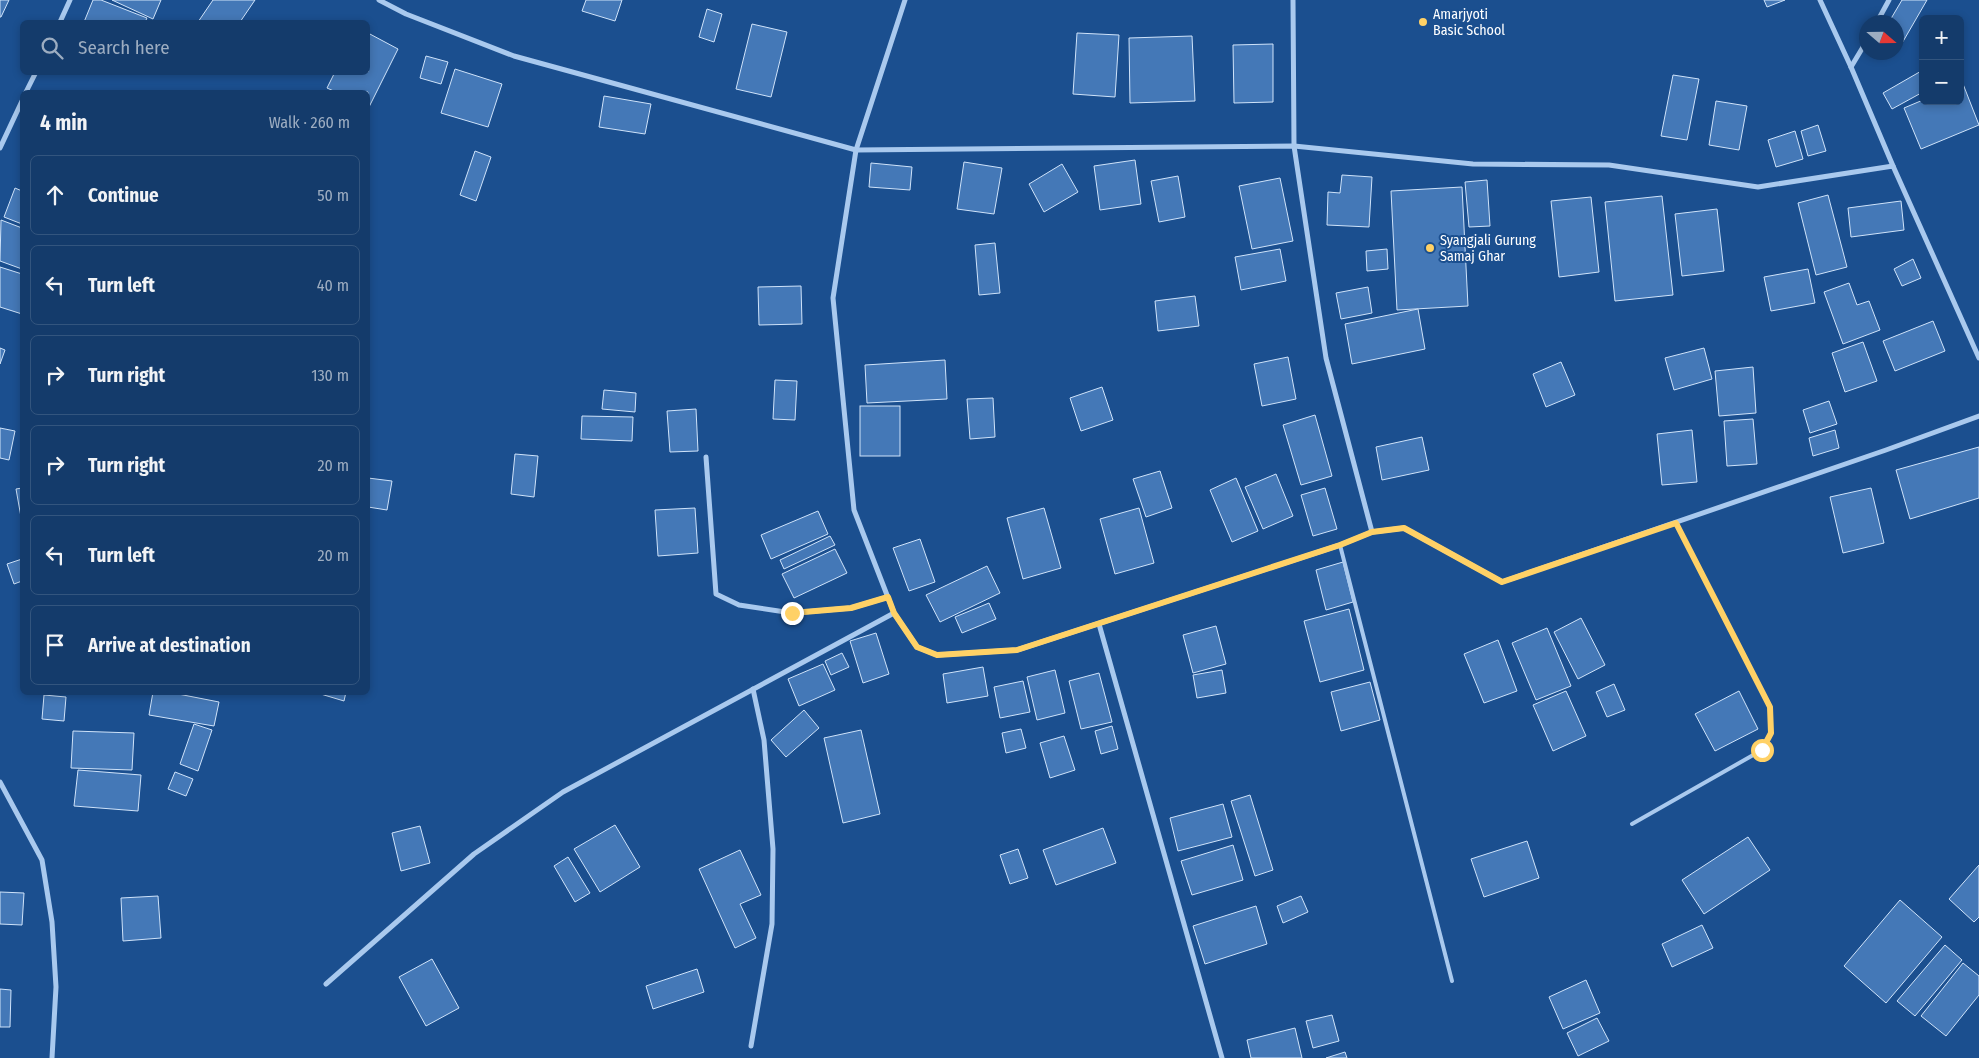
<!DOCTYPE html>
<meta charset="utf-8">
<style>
:root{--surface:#143b6b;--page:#1d4271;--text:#f1f3f6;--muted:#9dadc1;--line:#33557e}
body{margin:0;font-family:"Fira Sans Condensed",sans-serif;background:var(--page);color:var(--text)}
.controls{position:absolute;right:15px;top:15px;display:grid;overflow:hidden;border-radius:8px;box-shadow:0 2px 8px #0003}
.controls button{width:45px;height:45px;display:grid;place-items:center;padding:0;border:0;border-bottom:1px solid var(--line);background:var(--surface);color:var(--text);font:25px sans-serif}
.compass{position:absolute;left:1859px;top:15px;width:45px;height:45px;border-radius:50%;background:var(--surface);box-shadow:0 2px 8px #0003;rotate:110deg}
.stop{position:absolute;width:15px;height:15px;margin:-11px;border:4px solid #ffd166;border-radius:50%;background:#fff}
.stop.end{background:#ffd166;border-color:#fff;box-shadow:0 1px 5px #0008}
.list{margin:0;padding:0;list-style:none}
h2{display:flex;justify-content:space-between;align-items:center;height:65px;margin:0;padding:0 20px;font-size:21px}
h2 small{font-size:16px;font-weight:400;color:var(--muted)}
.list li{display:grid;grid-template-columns:32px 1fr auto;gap:15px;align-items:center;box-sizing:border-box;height:80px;margin:0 10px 10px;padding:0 10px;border:1px solid var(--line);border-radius:8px}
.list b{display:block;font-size:19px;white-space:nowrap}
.list em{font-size:16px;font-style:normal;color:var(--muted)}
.icon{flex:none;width:28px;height:28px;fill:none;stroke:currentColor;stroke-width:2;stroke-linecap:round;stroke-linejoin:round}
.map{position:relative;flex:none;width:1979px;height:1058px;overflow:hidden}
.search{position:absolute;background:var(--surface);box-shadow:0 2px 8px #0003;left:20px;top:20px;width:350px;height:55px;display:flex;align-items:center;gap:12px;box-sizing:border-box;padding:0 18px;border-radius:8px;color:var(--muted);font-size:19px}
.panel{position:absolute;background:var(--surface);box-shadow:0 2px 8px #0003;left:20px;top:90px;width:350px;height:605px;border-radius:8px}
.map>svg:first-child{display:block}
.building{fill:#4478b7;stroke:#cfe3fa}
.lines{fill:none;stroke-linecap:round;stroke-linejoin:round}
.lane{stroke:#a9c9ee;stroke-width:4}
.street{stroke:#a9c9ee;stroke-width:5}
.route{stroke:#ffd166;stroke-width:6}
.poi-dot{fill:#ffd166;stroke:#1b4f8f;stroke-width:2}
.labels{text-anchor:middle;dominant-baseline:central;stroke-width:4;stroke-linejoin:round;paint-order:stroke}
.poi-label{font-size:14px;fill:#fff;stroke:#1b4f8f;text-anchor:start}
</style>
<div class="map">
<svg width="1979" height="1058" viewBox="0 0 1979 1058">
<rect width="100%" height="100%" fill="#1b4f8f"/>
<g class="building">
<path d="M0 0H9L1 17H0Z"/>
<path d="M93 0H101L147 18 145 22H84Z"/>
<path d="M112 0H161L153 19Z"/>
<path d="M213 0H255L240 22H198Z"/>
<path d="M586 0H622L615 21 582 11Z"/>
<path d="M1764 0H1785L1767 7Z"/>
<path d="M1902 0H1927L1901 45 1896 43V22H1889Z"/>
<path d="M707 9 722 14 714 42 699 37Z"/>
<path d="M752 24 787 32 771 97 736 89Z"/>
<path d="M368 33 398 49 368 109V92H336L327 88 335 72H368Z"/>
<path d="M1077 33 1119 35 1115 97 1073 94Z"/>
<path d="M1192 36 1195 101 1130 103 1129 38Z"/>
<path d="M1273 44V102L1234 103 1233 45Z"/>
<path d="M426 56 448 62 441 84 420 78Z"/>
<path d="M455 69 502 84 488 127 441 113Z"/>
<path d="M1923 70V92L1892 109 1883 93Z"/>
<path d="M1673 75 1699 79 1687 140 1661 136Z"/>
<path d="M1963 84 1979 125 1921 149 1904 108 1923 100 1960 101V85Z"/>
<path d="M604 96 651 104 645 134 599 127Z"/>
<path d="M1716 101 1747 106 1739 150 1709 145Z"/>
<path d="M1818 125 1826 151 1808 156 1801 131Z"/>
<path d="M1795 131 1803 159 1776 167 1768 140Z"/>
<path d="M475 151 491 157 476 201 460 195Z"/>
<path d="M1135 160 1141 204 1100 210 1094 166Z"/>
<path d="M964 162 1002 168 994 214 957 209Z"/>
<path d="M871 163 912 167 910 190 869 187Z"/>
<path d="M1062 164 1078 192 1044 212 1029 184Z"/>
<path d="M1342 175 1372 177 1369 227 1327 225 1328 192 1340 193Z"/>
<path d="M1178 176 1185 217 1159 222 1151 181Z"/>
<path d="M1280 178 1293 241 1252 249 1239 186Z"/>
<path d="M1487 180 1490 226 1469 227 1465 182Z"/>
<path d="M1462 187 1468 306 1397 310 1391 191Z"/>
<path d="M15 188 22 191V224L4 217Z"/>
<path d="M1828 195 1847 267 1816 275 1798 203Z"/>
<path d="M1662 196 1673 295 1615 301 1605 202Z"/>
<path d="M1591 197 1599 272 1559 277 1551 201Z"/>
<path d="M1901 201 1904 230 1851 237 1848 208Z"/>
<path d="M1717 209 1724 271 1682 276 1675 214Z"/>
<path d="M1 220 22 228V269L0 261Z"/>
<path d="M995 243 1000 293 979 295 975 245Z"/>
<path d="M1280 249 1286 281 1241 290 1235 257Z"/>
<path d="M1387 249 1388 269 1367 271 1366 251Z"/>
<path d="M1913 259 1921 278 1902 286 1894 269Z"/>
<path d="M0 267 22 274V314L0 307Z"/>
<path d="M1808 269 1815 303 1771 311 1764 277Z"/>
<path d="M1849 283 1857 305 1869 301 1880 330 1843 344 1824 292Z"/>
<path d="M801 286 802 324 759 325 758 287Z"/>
<path d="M1368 287 1372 313 1341 319 1336 293Z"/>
<path d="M1195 296 1199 326 1158 331 1155 301Z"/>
<path d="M1418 309 1425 349 1352 364 1345 324Z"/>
<path d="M1933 321 1945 351 1895 371 1883 341Z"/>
<path d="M1863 342 1877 381 1845 392 1832 353Z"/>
<path d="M0 348 5 350 0 364Z"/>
<path d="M1704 348 1712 379 1674 390 1665 358Z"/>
<path d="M1288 357 1296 399 1262 406 1254 364Z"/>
<path d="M945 360 947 399 867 403 865 365Z"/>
<path d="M1561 362 1575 395 1546 407 1533 374Z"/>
<path d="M1753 367 1756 413 1719 416 1715 371Z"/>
<path d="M775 380 797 381 795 420 773 419Z"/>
<path d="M1102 387 1113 420 1081 431 1070 398Z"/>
<path d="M604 390 636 393 635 412 602 409Z"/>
<path d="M993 398 995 437 970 439 967 399Z"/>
<path d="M1829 401 1837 424 1810 433 1803 410Z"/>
<rect x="860" y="406" width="40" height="50"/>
<path d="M696 409 698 451 670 452 667 411Z"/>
<path d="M1315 415 1332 476 1301 485 1283 425Z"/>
<path d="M582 416 633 417 632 441 581 439Z"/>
<path d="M1753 419 1757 464 1727 466 1724 421Z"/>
<path d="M0 428 15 431 9 460 0 458Z"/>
<path d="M1692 430 1697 482 1662 485 1657 434Z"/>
<path d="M1835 430 1839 448 1813 456 1809 438Z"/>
<path d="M1422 437 1429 470 1382 480 1376 447Z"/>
<path d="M1979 447V498L1910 519 1896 470Z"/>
<path d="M515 454 538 456 534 497 511 494Z"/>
<path d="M1160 471 1172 508 1146 517 1133 479Z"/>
<path d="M1276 474 1293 516 1263 529 1245 487Z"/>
<path d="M368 478 392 481 387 510 368 507Z"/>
<path d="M1236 478 1258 531 1232 542 1210 490Z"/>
<path d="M22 488V517H21L16 489Z"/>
<path d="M1325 488 1337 529 1313 536 1301 495Z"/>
<path d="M1871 488 1884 543 1843 553 1830 497Z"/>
<path d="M695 508 698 553 658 556 655 510Z"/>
<path d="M1044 508 1061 568 1023 579 1007 518Z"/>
<path d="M1139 508 1154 563 1115 574 1100 519Z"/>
<path d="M818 511 828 534 771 559 761 535Z"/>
<path d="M830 536 835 545 784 569 780 560Z"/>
<path d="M920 539 935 582 909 591 893 548Z"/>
<path d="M835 549 847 573 794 598 782 574Z"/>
<path d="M22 559V581L14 584 7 564Z"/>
<path d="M1343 562 1353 602 1326 610 1316 570Z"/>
<path d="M987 566 1000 593 940 622 926 595Z"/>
<path d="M989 603 996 619 962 633 955 617Z"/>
<path d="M1349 609 1364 670 1320 682 1304 621Z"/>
<path d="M1581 618 1605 665 1578 679 1554 632Z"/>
<path d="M1216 626 1226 664 1193 673 1183 635Z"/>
<path d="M1547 628 1571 686 1536 700 1512 643Z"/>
<path d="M876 633 889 674 863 683 850 641Z"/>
<path d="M1498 640 1517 691 1484 703 1464 654Z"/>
<path d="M842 653 849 667 831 675 825 661Z"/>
<path d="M823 664 835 690 799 706 788 679Z"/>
<path d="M983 667 988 696 947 703 943 674Z"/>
<path d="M1055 670 1065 713 1037 720 1027 677Z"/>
<path d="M1222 670 1226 693 1197 698 1193 675Z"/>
<path d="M1099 673 1112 722 1081 729 1069 681Z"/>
<path d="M1023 681 1030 712 1000 718 994 687Z"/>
<path d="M1370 682 1380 720 1341 731 1331 692Z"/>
<path d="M1614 684 1625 710 1607 717 1596 692Z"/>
<path d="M1566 691 1586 736 1553 751 1533 705Z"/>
<path d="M1739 691 1758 729 1715 751 1695 714Z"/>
<path d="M153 692H168L219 702 214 726 149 715Z"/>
<path d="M314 692H346L344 701Z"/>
<path d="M44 695 66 697 64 721 42 719Z"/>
<path d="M804 710 819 728 786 757 771 740Z"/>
<path d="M194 724 212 730 198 771 180 764Z"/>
<path d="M1112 726 1118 749 1101 754 1095 731Z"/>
<path d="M1021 729 1026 748 1006 753 1002 733Z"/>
<path d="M861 730 880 814 843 823 824 738Z"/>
<path d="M73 731 134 733 132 770 71 768Z"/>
<path d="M1064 736 1075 770 1050 778 1040 743Z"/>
<path d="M78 770 141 775 138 811 74 806Z"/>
<path d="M175 772 193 779 186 796 168 789Z"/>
<path d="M1250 795 1273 870 1255 876 1231 801Z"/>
<path d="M1223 804 1232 837 1178 851 1170 818Z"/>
<path d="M615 825 640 867 600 892 574 849Z"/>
<path d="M420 826 430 863 401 871 392 833Z"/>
<path d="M1103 828 1116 863 1056 885 1043 850Z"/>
<path d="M1748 837 1770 870 1704 914 1682 880Z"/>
<path d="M1527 841 1539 878 1484 897 1471 859Z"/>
<path d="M1233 845 1243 880 1192 895 1181 861Z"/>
<path d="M1018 849 1028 878 1010 884 1000 855Z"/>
<path d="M740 850 761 895 740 904 756 938 735 948 699 869Z"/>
<path d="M568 857 590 893 575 902 554 866Z"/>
<path d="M1979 865V917L1974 922 1949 899Z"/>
<path d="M0 892 24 893 22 925 0 924Z"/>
<path d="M158 896 161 938 123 941 121 898Z"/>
<path d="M1301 896 1308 912 1283 923 1277 906Z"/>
<path d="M1900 900 1942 937 1886 1003 1844 966Z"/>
<path d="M1256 906 1267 944 1205 964 1193 926Z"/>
<path d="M1702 925 1713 948 1672 967 1662 944Z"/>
<path d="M1945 945 1962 960 1915 1016 1897 1001Z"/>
<path d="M432 959 459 1008 426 1026 399 977Z"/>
<path d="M1963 963 1979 976V995L1946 1036 1921 1016Z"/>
<path d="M697 969 704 992 653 1009 646 986Z"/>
<path d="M1586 980 1600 1013 1563 1029 1549 997Z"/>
<path d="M0 989 11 990 10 1027H0Z"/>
<path d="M1332 1015 1339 1041 1313 1048 1306 1021Z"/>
<path d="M1597 1018 1609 1041 1578 1056 1567 1033Z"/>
<path d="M1295 1028 1302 1058H1251L1247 1040Z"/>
<path d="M1345 1052 1347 1058H1326Z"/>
</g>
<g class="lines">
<g class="lane">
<path d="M1340 545 1452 981"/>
<path d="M1632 824 1762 750 1771 733 1770 707 1676 523"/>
</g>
<g class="street">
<path d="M379 0 406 14 514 56 856 150 1294 146 1473 164 1609 165 1758 187 1893 166 1979 358"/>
<path d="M905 0 856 150 833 298 854 510 894 613 917 647 937 655 1017 650 1340 545 1372 532 1404 528 1502 582 1886 450 1979 416"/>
<path d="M1293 0 1294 146 1326 358 1372 532"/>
<path d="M1820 0 1851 67 1893 166"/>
<path d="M60 22 70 0"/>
<path d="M1877 22 1889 0"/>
<path d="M1851 67 1866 42"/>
<path d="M26 92 36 72"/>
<path d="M0 148 22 101"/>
<path d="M706 457 716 594 739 605 792 613 851 608 888 597"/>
<path d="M1099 624 1222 1058"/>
<path d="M0 782 42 860 52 922 56 987 52 1058"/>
<path d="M326 984 474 854 563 792 894 613"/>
<path d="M751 1046 772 924 773 849 764 740 753 689"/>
</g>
</g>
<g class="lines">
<path class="route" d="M792 613 851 608 888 597 894 613 917 647 937 655 1017 650 1340 545 1372 532 1404 528 1502 582 1676 523 1770 707 1771 733 1762 750"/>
</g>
<g class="poi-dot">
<circle cx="1423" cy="22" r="5"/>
<circle cx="1430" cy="248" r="5"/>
</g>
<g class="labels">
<g class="poi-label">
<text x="1433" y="14">Amarjyoti<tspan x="1433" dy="16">Basic School</tspan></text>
<text x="1440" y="240">Syangjali Gurung<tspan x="1440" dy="16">Samaj Ghar</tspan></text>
</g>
</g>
</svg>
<div class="controls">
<button>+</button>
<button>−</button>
</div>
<svg class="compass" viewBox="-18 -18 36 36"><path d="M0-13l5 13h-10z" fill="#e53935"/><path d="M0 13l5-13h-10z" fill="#9dadc1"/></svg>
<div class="stop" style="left:1762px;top:750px"></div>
<div class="stop end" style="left:792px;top:613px"></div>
<div class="search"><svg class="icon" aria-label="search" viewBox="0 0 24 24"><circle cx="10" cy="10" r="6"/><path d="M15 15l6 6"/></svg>Search here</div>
<section class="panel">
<h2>4 min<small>Walk · 260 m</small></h2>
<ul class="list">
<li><svg class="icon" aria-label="ahead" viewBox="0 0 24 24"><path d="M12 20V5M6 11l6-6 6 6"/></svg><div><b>Continue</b></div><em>50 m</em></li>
<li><svg class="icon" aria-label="left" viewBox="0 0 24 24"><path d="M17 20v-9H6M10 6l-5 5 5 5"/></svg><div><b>Turn left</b></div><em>40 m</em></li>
<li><svg class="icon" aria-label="right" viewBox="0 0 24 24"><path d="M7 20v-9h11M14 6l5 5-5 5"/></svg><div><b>Turn right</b></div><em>130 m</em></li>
<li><svg class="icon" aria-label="right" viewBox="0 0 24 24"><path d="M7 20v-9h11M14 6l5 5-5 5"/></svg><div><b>Turn right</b></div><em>20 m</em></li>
<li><svg class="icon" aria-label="left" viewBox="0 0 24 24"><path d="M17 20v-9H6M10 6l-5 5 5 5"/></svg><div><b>Turn left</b></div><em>20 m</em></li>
<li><svg class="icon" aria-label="arrive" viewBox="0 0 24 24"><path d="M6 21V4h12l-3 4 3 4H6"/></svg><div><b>Arrive at destination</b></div></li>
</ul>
</section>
</div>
